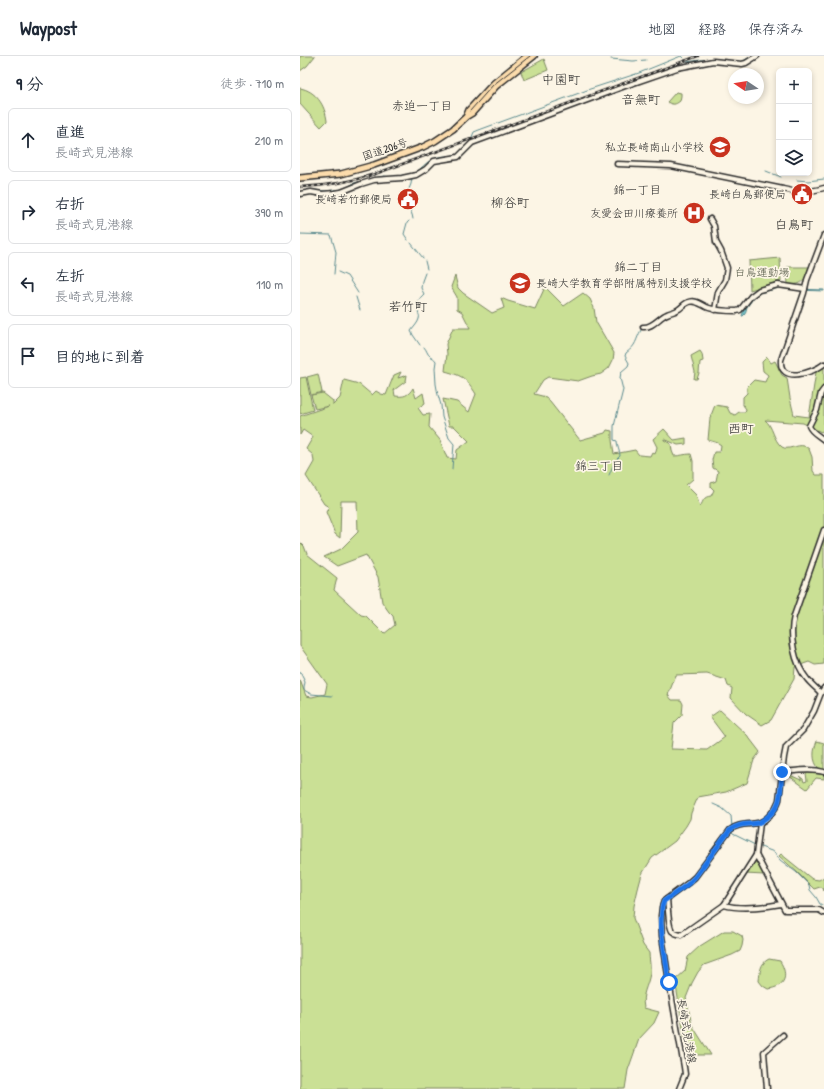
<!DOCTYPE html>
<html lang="ja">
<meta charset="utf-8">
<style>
:root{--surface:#fff;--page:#f6f6f7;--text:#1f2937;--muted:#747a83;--line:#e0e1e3}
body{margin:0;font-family:"Patrick Hand","Klee One",sans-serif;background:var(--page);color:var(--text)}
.controls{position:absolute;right:12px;top:12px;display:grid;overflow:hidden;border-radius:6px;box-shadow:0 2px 6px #0003}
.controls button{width:36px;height:36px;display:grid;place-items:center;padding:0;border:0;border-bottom:1px solid var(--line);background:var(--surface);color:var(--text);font:20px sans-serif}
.compass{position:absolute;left:428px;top:12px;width:36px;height:36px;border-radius:50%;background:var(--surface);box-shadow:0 2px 6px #0003;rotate:282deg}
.stop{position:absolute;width:12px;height:12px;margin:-9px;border:3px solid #1a73e8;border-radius:50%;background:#fff}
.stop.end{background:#1a73e8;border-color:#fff;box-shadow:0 1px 4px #0008}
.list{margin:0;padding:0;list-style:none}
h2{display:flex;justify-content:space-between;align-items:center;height:52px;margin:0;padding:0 16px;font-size:17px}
h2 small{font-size:13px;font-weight:400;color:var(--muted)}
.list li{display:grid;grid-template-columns:26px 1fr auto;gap:12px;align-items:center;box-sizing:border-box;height:64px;margin:0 8px 8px;padding:0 8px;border:1px solid var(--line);border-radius:6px}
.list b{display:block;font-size:15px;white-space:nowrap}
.list p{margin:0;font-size:13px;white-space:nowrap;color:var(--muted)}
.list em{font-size:13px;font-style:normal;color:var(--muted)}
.icon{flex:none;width:22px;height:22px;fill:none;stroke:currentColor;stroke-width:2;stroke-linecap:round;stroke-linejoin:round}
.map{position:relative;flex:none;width:524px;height:1033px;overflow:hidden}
header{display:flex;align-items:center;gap:24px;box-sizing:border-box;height:56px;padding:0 20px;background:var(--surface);border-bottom:1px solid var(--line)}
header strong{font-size:19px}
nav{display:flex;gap:22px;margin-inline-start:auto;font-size:14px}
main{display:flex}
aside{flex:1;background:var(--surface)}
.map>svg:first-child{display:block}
.green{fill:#cae095;stroke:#7a8660}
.water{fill:#79cad0;stroke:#5a8a8e}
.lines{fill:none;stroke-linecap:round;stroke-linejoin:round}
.stream{stroke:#5a8a8e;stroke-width:1}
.secondary-casing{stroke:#2b2b2b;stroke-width:7}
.highway-casing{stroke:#2b2b2b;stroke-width:8}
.secondary{stroke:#fcf5e5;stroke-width:4}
.highway{stroke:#fcdcac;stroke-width:5}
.tram{stroke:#2b2b2b;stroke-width:1}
.rail-casing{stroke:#2b2b2b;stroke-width:2.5}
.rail{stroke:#fcf5e5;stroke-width:1;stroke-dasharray:3;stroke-linecap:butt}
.route{stroke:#1a73e8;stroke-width:5}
.labels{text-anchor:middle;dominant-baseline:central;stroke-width:3.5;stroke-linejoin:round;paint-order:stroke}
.poi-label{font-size:11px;fill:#2b2b2b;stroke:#fcf5e5;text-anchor:end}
.street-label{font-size:11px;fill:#2b2b2b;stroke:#fcf5e5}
.park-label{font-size:11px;fill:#535846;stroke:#fcf5e5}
.neighbourhood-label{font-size:12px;fill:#2b2b2b;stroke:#fcf5e5}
.quarter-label{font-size:13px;fill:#2b2b2b;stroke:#fcf5e5}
</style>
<header>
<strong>Waypost</strong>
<nav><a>地図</a><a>経路</a><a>保存済み</a></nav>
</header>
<main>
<aside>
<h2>9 分<small>徒歩 · 710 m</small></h2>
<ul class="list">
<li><svg class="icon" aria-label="ahead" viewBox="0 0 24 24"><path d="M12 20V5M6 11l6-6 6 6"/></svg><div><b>直進</b><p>長崎式見港線</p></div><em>210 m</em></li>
<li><svg class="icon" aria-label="right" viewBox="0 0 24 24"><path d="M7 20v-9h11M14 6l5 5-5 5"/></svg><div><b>右折</b><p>長崎式見港線</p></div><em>390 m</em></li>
<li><svg class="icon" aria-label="left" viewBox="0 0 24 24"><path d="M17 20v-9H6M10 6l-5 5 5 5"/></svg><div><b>左折</b><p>長崎式見港線</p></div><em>110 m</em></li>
<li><svg class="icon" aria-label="arrive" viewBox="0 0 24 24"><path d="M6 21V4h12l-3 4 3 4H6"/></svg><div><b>目的地に到着</b></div></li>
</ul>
</aside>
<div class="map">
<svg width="524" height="1033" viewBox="0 0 524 1033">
<rect width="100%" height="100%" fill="#fcf5e5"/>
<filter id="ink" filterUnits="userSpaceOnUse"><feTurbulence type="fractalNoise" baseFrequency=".025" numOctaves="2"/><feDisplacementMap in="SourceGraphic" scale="8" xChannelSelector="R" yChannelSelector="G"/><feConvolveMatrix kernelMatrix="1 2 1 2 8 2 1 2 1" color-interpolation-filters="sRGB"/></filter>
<g filter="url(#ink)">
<g class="green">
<path d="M0 0H15L7 10 0 15Z"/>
<path d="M244 3 248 14 224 24 221 16Z"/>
<path d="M0 32C16 35 25 49 27 65L21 71 8 57 0 48Z"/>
<path d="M376 36 381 37V40L380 45C375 49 373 49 367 46Z"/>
<path d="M480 202 481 225 450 234 449 205Z"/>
<path d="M487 211H509C504 224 504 230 488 228Z"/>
<path d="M155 220 158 232 163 237 192 257 204 252 201 242 208 245 235 253 245 231 264 250 283 237 290 243 294 252 296 266 314 297 313 304 309 312 301 318 292 320 278 325 248 321 243 324 234 338 246 341 280 384 305 377 307 374 312 375V384L314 398 335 394 339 399 350 400 352 396 355 398 357 391 353 383 364 373 374 384 386 382V388L378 389 364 383V384L371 388 372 395 374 400C380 400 385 398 391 398L393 405V423L386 429 396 439 400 451C404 444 403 441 411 440L414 434 411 431V427L416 425 418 415 413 412 412 404 414 396H420L421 389 418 387 408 384 410 362 415 349 427 351 430 357 435 359 439 356H445L446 353 443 349V341L447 337V331L454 324 465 326 468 319 463 315 462 306 467 301 471 307 475 305 482 319 487 322 490 342 494 359 509 361 516 316 524 310V374L521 376 503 367 465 364C473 370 473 384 482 391 488 395 497 388 504 390 506 391 508 392 509 393L512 401 513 415 516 419H524V608L515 609 509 606 495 611 494 623 471 664 462 669 446 658 431 642 432 632 428 630 426 624 407 618 376 619 368 639 372 644H381L383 648 382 659 374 667 371 693 407 694 425 681 410 661 420 654 447 679 460 696 454 704 447 727 426 736 398 741 391 757 390 763 386 770 375 785 352 802 342 818 338 833 334 850 333 862 343 889 349 897C349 903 351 910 350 917 348 931 341 937 344 952L359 956 354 967 339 983 328 1014 325 1033H0V624L6 640 12 641 25 638 27 628 0 590V486L4 490 7 498 37 522 34 534 61 559 66 560 84 578 95 569 93 560 89 556 82 546 78 521 66 499 37 510 24 501 41 493 58 476 57 445H41L40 482 35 478 26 456 29 451 24 448 6 420 14 406 13 399 6 393 13 381 3 374 0 379V360L29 350 15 353 11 339 23 337 33 345V349L40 342 44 324 59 328 72 339 76 335 81 338 86 339 94 319 101 316 98 322 107 319 106 325 94 334 95 340C104 341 108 340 113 332L116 342 123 337 125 347 118 352 123 359 130 358 129 371 140 384 147 402 156 403 157 394 169 385 154 370H149L143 343 157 346 169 356 176 338C166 322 163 320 145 315L147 298 146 288 153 272H170L162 256 157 253V241L151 231Z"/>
<path d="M400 295 402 298 403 305 400 306 399 317 397 323H394L395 316 391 300Z"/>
<path d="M18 318 22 336 11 339 7 321Z"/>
<path d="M6 321 13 354 0 358V322Z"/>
<path d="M517 685 524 687V714L519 713C512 704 513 695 517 685Z"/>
<path d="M506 717 523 718 524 719V723L516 722 507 733 489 720 490 719 501 724V722L499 720 503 723 504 726 507 725Z"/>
<path d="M481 798 512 823 519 824 524 821V835L523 832 520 831 514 833 498 817 479 800Z"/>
<path d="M455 803H456L464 819 445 818Z"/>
<path d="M424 875H433L442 880 443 884 442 890 440 895 432 899 404 909 398 916 392 927 386 942 392 969 411 999H397L385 984 375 924 385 915 388 901 400 890Z"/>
<path d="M469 903 480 905C489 920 485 931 468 933L463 930 459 925C460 916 460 907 469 903Z"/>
</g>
<path class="water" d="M479 231 497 233 524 234V235L497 234 479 232 459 237 454 241 447 251 445 258 443 260H442C443 257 444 253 445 251 453 235 464 234 479 231Z"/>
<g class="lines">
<g class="stream">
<path d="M311 3 333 5 346 4"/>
<path d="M387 6C404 3 417 2 434 5"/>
<path d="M441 6 452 0"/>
<path d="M172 81 174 76 179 74 290 33 339 17 381 0 384 3"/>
<path d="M163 93 170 85"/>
<path d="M466 115 481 121"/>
<path d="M115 117C121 113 126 106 133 103 140 99 150 101 158 98"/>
<path d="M74 122 84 120 91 121 110 118"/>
<path d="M497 124 508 125 524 123"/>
<path d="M46 132 54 127 71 123"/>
<path d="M109 133 111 128 112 122"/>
<path d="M12 134 25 135 43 133"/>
<path d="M106 137 105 139C105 147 112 154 113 163"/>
<path d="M0 178 31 179 36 196 34 218"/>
<path d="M108 184 104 178 107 167 109 165"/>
<path d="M111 187 123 202"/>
<path d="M125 205 127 213"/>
<path d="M38 216 47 220 58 237"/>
<path d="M56 241 60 254"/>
<path d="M120 289 113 279 111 275C114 271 118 267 119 263 120 259 119 260 118 256 116 249 118 243 124 238L121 232 122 225 125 217"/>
<path d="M124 291C127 294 127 298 130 300 133 302 134 302 136 305L135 312 136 328 138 339 141 349 142 361 149 382 154 388 152 413"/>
<path d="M309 419 315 405 320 400C320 395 317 391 317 385L314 384V370L323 334 320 322 321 316 328 310 329 307 325 300 326 297C337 289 335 285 341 274"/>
<path d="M0 616 5 626 4 632V634L11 638 32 640"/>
<path d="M413 748 422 752 431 760 432 771"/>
<path d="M432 775V777L433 778 455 789"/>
<path d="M458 790 474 796 480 804 496 816 509 829 510 834 516 841 520 848 524 850"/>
</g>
<g class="secondary-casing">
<g id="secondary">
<path d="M317 108 371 110 483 133C497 137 510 136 524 132"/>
<path d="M0 138 11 136 22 138 35 137 41 136 61 128 74 124 102 122 116 119 126 113 134 105 158 101 172 87 328 29 377 12 413 5 442 8 446 7 457 0"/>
<path d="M410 163 414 170 416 186 421 195 427 212 425 224 418 236 415 254"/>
<path d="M524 179 507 224 504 237 481 304C479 328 513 317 524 308"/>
<path d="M343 271C353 272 359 261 367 258 371 256 375 256 379 253 382 251 385 247 389 246 396 243 403 250 409 252 418 255 429 255 437 255L440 254 451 240 459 234 478 229 505 233"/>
<path d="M524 333 521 337 517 354 509 370C511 376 519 380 524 384"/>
<path d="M521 637C516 632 511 628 507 623 494 607 489 580 494 560L524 474"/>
<path d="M482 716C496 715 511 712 524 716"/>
<path d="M456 799 485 854H519L524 857"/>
<path d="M367 843C368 851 368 869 372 875 375 878 378 878 381 879L424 849 456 799 460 767"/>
<path d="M424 849C441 854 464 851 481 848"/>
<path d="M379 1033 385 1018 384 1011 369 926 362 880 361 860 362 851 364 845 388 827 395 821 430 774C439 767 448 769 458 767 467 765 476 753 479 744L484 701 486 691 503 674 514 655 521 637 524 632"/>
<path d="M467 1033 464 996 483 979"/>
</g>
</g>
<g class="highway-casing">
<g id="highway">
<path d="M167 59 169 54 194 27 227 0"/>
<path d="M0 122 41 118 74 109 123 91 135 85 153 73 167 60 172 57 196 30 234 0"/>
</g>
</g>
<use href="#secondary" class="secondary"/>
<use href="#highway" class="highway"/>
<path class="tram" d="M170 55 193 29 230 0"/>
<g class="rail-casing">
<path id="rail" d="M0 131C27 130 50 126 75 118L398 0"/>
</g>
<use href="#rail" class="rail"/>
</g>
</g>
<g class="lines" filter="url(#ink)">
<path class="route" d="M369 926 362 880 361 866 362 851 364 845 388 828 395 821 430 774C439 767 448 769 458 767 461 766 463 764 466 762 483 750 480 735 482 716"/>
</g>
<defs>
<g id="school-disc" transform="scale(1.15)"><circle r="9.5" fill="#c8321e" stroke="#fcf5e5"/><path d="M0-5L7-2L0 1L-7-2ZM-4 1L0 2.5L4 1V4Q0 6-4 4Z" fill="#fff"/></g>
<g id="civic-disc" transform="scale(1.15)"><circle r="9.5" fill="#c8321e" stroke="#fcf5e5"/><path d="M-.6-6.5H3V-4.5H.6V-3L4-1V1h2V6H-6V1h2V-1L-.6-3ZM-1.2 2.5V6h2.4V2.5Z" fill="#fff"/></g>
<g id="hospital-disc" transform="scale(1.15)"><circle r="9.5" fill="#c8321e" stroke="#fcf5e5"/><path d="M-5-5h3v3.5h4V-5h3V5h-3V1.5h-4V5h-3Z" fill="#fff"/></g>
</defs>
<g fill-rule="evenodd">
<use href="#school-disc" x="420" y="91"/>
<use href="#civic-disc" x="502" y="138"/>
<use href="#civic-disc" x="108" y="143"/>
<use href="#hospital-disc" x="394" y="157"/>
<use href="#school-disc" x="220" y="227"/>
</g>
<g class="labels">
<g class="poi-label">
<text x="404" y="91">私立長崎南山小学校</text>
<text x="486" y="138">長崎白鳥郵便局</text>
<text x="92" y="143">長崎若竹郵便局</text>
<text x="378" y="157">友愛会田川療養所</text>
<text x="236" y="227" text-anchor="start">長崎大学教育学部附属特別支援学校</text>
</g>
<g class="street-label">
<text transform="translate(85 93) rotate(-19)">国道206号</text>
<text transform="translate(387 975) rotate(80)">長崎式見港線</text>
</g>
<g class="park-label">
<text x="462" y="216">白鳥運動場</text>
</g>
<g class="neighbourhood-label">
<text x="122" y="49">赤迫一丁目</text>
<text x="337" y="133">錦一丁目</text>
<text x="338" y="210">錦二丁目</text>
<text x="299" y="409">錦三丁目</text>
</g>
<g class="quarter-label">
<text x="261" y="23">中園町</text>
<text x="341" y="43">音無町</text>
<text x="210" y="146">柳谷町</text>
<text x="494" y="168">白鳥町</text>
<text x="108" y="250">若竹町</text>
<text x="441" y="372">西町</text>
</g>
</g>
</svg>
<div class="controls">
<button>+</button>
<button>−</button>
<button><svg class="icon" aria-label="layers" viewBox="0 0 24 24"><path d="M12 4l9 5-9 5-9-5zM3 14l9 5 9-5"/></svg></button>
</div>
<svg class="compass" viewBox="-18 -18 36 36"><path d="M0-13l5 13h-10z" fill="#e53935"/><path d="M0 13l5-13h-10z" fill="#747a83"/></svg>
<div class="stop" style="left:369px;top:926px"></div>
<div class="stop end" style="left:482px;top:716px"></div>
</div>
</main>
